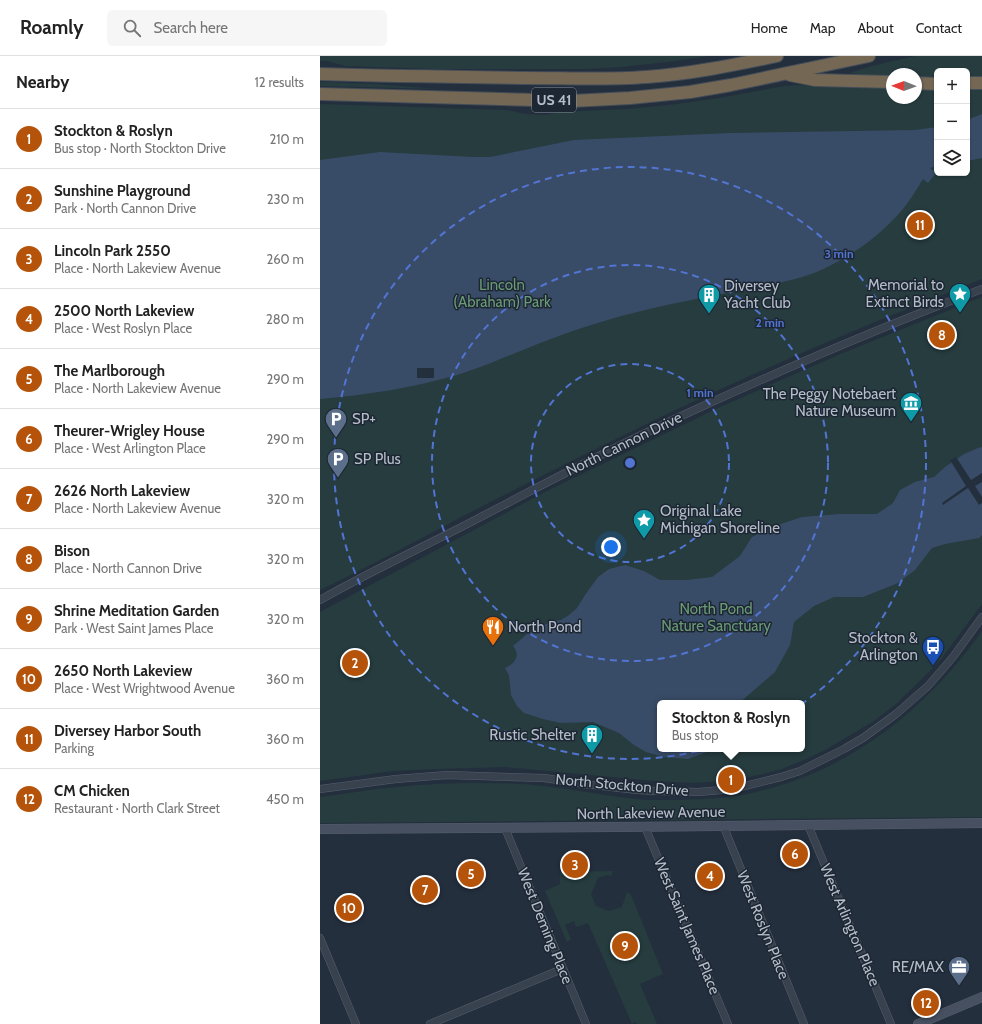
<!DOCTYPE html>
<meta charset="utf-8">
<style>
:root{--surface:#fff;--page:#f6f6f6;--text:#222;--muted:#767676;--line:#e0e0e0;--accent:#b45309}
body{margin:0;font-family:Cabin,sans-serif;background:var(--page);color:var(--text)}
.controls{position:absolute;right:12px;top:12px;display:grid;overflow:hidden;border-radius:6px;box-shadow:0 1px 3px #0004}
.controls button{width:36px;height:36px;display:grid;place-items:center;padding:0;border:0;border-bottom:1px solid var(--line);background:var(--surface);color:var(--text);font:20px sans-serif}
.compass{position:absolute;left:566px;top:12px;width:36px;height:36px;border-radius:50%;background:var(--surface);box-shadow:0 1px 3px #0004;rotate:271deg}
.you{position:absolute;left:291px;top:491px;width:14px;height:14px;margin:-10px;border:3px solid #fff;border-radius:50%;background:#1a73e8;box-shadow:0 0 0 6px #1a73e833}
.badge{display:grid;place-items:center;width:26px;height:26px;border-radius:50%;background:var(--accent);color:#fff;font-size:13px;font-weight:700}
.pin{position:absolute;translate:-50% -50%;border:2px solid #fff;box-shadow:0 1px 4px #0006}
.popup{position:absolute;left:337px;top:644px;width:148px;height:52px;box-sizing:border-box;display:grid;place-content:center;border-radius:6px;background:var(--surface);filter:drop-shadow(0 1px 3px #0005);font-size:13px;white-space:nowrap;color:var(--muted)}
.popup b{font-size:15px;color:var(--text)}
.popup::after{content:'';position:absolute;left:50%;top:100%;margin-left:-8px;border:8px solid transparent;border-top-color:var(--surface)}
.list{margin:0;padding:0;list-style:none}
h2{display:flex;justify-content:space-between;align-items:center;height:52px;margin:0;padding:0 16px;font-size:17px}
h2 small{font-size:13px;font-weight:400;color:var(--muted)}
.list li{display:grid;grid-template-columns:26px 1fr auto;gap:12px;align-items:center;box-sizing:border-box;height:60px;padding:0 16px;border-top:1px solid var(--line)}
.list b{display:block;font-size:15px;white-space:nowrap}
.list p{margin:0;font-size:13px;white-space:nowrap;color:var(--muted)}
.list em{font-size:13px;font-style:normal;color:var(--muted)}
.icon{flex:none;width:22px;height:22px;fill:none;stroke:currentColor;stroke-width:2;stroke-linecap:round;stroke-linejoin:round}
.map{position:relative;flex:none;width:662px;height:968px;overflow:hidden}
header{display:flex;align-items:center;gap:24px;box-sizing:border-box;height:56px;padding:0 20px;background:var(--surface);border-bottom:1px solid var(--line)}
header strong{font-size:19px}
nav{display:flex;gap:22px;margin-inline-start:auto;font-size:14px}
.search{width:280px;height:36px;background:var(--page);display:flex;align-items:center;gap:10px;box-sizing:border-box;padding:0 14px;border-radius:6px;color:var(--muted);font-size:15px}
main{display:flex}
aside{flex:1;background:var(--surface)}
.map>svg:first-child{display:block}
.green{fill:#263c3f;fill-rule:evenodd}
.water{fill:#394c67}
.pier{fill:#242f3e}
.lines{fill:none;stroke-linecap:round;stroke-linejoin:round}
.street-casing{stroke:#565f6c;stroke-width:8}
.secondary-casing{stroke:#565f6c;stroke-width:10}
.highway-casing{stroke:#434c59;stroke-width:14}
.street{stroke:#38414e;stroke-width:7}
.secondary{stroke:#465061;stroke-width:9}
.highway{stroke:#746855;stroke-width:12}
.ring{fill:none;stroke:#5274d3;stroke-width:2;stroke-dasharray:7 5}
.labels{text-anchor:middle;dominant-baseline:central;stroke-width:3;stroke-linejoin:round;paint-order:stroke}
.shield{fill:#1d2633;stroke:#878f9c;stroke-width:1}
.shield-label{font-size:14px;font-weight:bold;fill:#b4bcc9}
.park-label{font-size:15px;fill:#6b9a76;stroke:#1d2633}
.poi-label{font-size:15px;fill:#b4bcc9;stroke:#1d2633;text-anchor:end}
.street-label{font-size:15px;fill:#b4bcc9;stroke:#1d2633}
.centre{fill:#5274d3;stroke:#1d2633;stroke-width:2}
.ring-label{font-size:12px;text-anchor:middle;font-weight:bold;fill:#5274d3;stroke:#1d2633;stroke-width:3;stroke-linejoin:round;paint-order:stroke}
</style>
<header>
<strong>Roamly</strong>
<div class="search"><svg class="icon" aria-label="search" viewBox="0 0 24 24"><circle cx="10" cy="10" r="6"/><path d="M15 15l6 6"/></svg>Search here</div>
<nav><a>Home</a><a>Map</a><a>About</a><a>Contact</a></nav>
</header>
<main>
<aside>
<h2>Nearby<small>12 results</small></h2>
<ul class="list">
<li><span class="badge">1</span><div><b>Stockton &amp; Roslyn</b><p>Bus stop · North Stockton Drive</p></div><em>210 m</em></li>
<li><span class="badge">2</span><div><b>Sunshine Playground</b><p>Park · North Cannon Drive</p></div><em>230 m</em></li>
<li><span class="badge">3</span><div><b>Lincoln Park 2550</b><p>Place · North Lakeview Avenue</p></div><em>260 m</em></li>
<li><span class="badge">4</span><div><b>2500 North Lakeview</b><p>Place · West Roslyn Place</p></div><em>280 m</em></li>
<li><span class="badge">5</span><div><b>The Marlborough</b><p>Place · North Lakeview Avenue</p></div><em>290 m</em></li>
<li><span class="badge">6</span><div><b>Theurer-Wrigley House</b><p>Place · West Arlington Place</p></div><em>290 m</em></li>
<li><span class="badge">7</span><div><b>2626 North Lakeview</b><p>Place · North Lakeview Avenue</p></div><em>320 m</em></li>
<li><span class="badge">8</span><div><b>Bison</b><p>Place · North Cannon Drive</p></div><em>320 m</em></li>
<li><span class="badge">9</span><div><b>Shrine Meditation Garden</b><p>Park · West Saint James Place</p></div><em>320 m</em></li>
<li><span class="badge">10</span><div><b>2650 North Lakeview</b><p>Place · West Wrightwood Avenue</p></div><em>360 m</em></li>
<li><span class="badge">11</span><div><b>Diversey Harbor South</b><p>Parking</p></div><em>360 m</em></li>
<li><span class="badge">12</span><div><b>CM Chicken</b><p>Restaurant · North Clark Street</p></div><em>450 m</em></li>
</ul>
</aside>
<div class="map">
<svg width="662" height="968" viewBox="0 0 662 968">
<rect width="100%" height="100%" fill="#242f3e"/>
<g class="green">
<path d="M0 0H389L348 6 301 11 266 13H116L25 10 7 5H0Z"/>
<path d="M595 0H662V21L647 22V15H617V22H596V18H572V21H557L529 17 552 10Z"/>
<path d="M0 26 54 28 120 33 0 30Z"/>
<path d="M478 29 572 31V42H596V31L617 32V117H647V33H662V223C557 264 453 308 351 356 283 389 215 423 147 458 98 484 50 510 0 534V48L187 54 206 58 226 59 240 56 306 53 349 49 399 42 464 30Z"/>
<path d="M662 241V548L621 603 610 615 576 648 554 665 505 694 486 703 462 713 443 718 408 725 372 727 334 725 185 711 117 713 73 715 0 725V556L227 435 400 351 523 297ZM340 647H482V693H340Z"/>
<path d="M662 575V761L0 767V741C25 738 50 733 76 731 116 727 158 726 199 728 210 728 221 730 231 731 262 735 294 741 325 744 336 744 347 744 358 744 387 743 416 742 444 734 535 711 609 650 662 575Z"/>
<path d="M293 815 291 820 287 819 278 822 271 838 276 850 289 855 302 851 307 836 311 839 343 918 320 928 337 968H317L316 966 312 968 268 867 256 871 254 865 245 869 251 883 247 886 225 835 240 828V816Z"/>
</g>
<g class="water">
<path d="M662 58V102L647 105V64Z"/>
<path d="M617 71V110L610 112 616 117 608 127 603 123C597 133 590 144 583 153 561 179 532 200 501 214 476 225 448 229 421 234 382 242 343 249 305 259 272 268 239 279 208 292 184 301 161 312 137 319 92 332 46 339 0 343V104L60 96 153 101H170L254 84 410 77 595 74Z"/>
<path d="M662 391V479L659 482 625 488 612 492 595 514 578 527 543 541H514L494 550 474 566 470 589 455 616 419 647H340V693H395L368 703 344 701 326 696 314 689 299 677 273 666 241 667 223 663 204 657 197 650 191 639 189 619 185 612C195 608 201 599 193 590L207 578 230 566 241 564 249 559 257 552 265 539 278 521 289 513 305 509 324 515 340 524H367L392 521 420 500 432 481 452 471 482 461 520 458H557L573 447 580 434 595 426 614 421 625 411 644 398 658 392Z"/>
</g>
<g class="pier">
<rect x="97" y="312" width="17" height="10"/>
<path d="M636 401 651 424 662 417V426L655 430 662 441V447L659 449 648 432 623 449 622 447 646 430 630 404Z"/>
</g>
<g class="lines">
<g class="street-casing">
<g id="street">
<path d="M0 544C51 515 105 490 157 463 227 426 298 389 370 356 466 312 564 270 662 233"/>
<path d="M0 733 76 723 127 719 224 722 264 728 317 734 337 735 379 736 413 733 461 721 480 715 524 693 543 682 576 658 608 630 621 615 633 601 662 561"/>
<path d="M403 769 484 968"/>
<path d="M488 769 571 968"/>
<path d="M325 771 408 968"/>
<path d="M185 772 266 968"/>
<path d="M0 882 36 968"/>
<path d="M110 968 242 913"/>
</g>
</g>
<g class="secondary-casing">
<g id="secondary">
<path d="M0 773C221 773 441 769 662 767"/>
<path d="M598 968 662 941"/>
</g>
</g>
<g class="highway-casing">
<g id="highway">
<path d="M0 18C68 20 137 21 205 22 246 22 286 24 326 21 370 18 414 9 457 0"/>
<path d="M470 19 495 24 572 26"/>
<path d="M596 27 617 28"/>
<path d="M647 27H662"/>
<path d="M0 38 252 45 310 42 370 36 411 29 549 0"/>
</g>
</g>
<use href="#street" class="street"/>
<use href="#secondary" class="secondary"/>
<use href="#highway" class="highway"/>
</g>
<g class="ring">
<circle cx="310" cy="407" r="99"/>
<circle cx="310" cy="407" r="198"/>
<circle cx="310" cy="407" r="296"/>
</g>
<defs>
<g id="sight-pin" transform="scale(1.15)"><path d="M0 17L-7.5 6A9.5 9.5 0 1 1 7.5 6Z" fill="#0f9aa8" stroke="#1d2633"/><path d="M0-6L1.8-2.2L6-1.7L2.9 1.2L3.7 5.4L0 3.3L-3.7 5.4L-2.9 1.2L-6-1.7L-1.8-2.2Z" fill="#fff"/></g>
<g id="building-pin" transform="scale(1.15)"><path d="M0 17L-7.5 6A9.5 9.5 0 1 1 7.5 6Z" fill="#0f9aa8" stroke="#1d2633"/><path d="M-4-6H4V6H1V3H-1V6H-4ZM-2.5-4.3h1.7v1.8h-1.7ZM.8-4.3h1.7v1.8H.8ZM-2.5-1h1.7V.8h-1.7ZM.8-1h1.7V.8H.8Z" fill="#fff"/></g>
<g id="museum-pin" transform="scale(1.15)"><path d="M0 17L-7.5 6A9.5 9.5 0 1 1 7.5 6Z" fill="#0f9aa8" stroke="#1d2633"/><path d="M0-6L6-3V-2H-6V-3ZM-5-1h2V3h-2ZM-1-1h2V3h-2ZM3-1h2V3H3ZM-6 4H6V6H-6Z" fill="#fff"/></g>
<g id="parking-pin" transform="scale(1.15)"><path d="M0 17L-7.5 6A9.5 9.5 0 1 1 7.5 6Z" fill="#5c6f8a" stroke="#1d2633"/><path d="M-3.5-5.5H1a3.5 3.5 0 0 1 0 7H-1V5.5H-3.5ZM-1-3.4V-.6H.8a1.4 1.4 0 0 0 0-2.8Z" fill="#fff"/></g>
<g id="restaurant-pin" transform="scale(1.15)"><path d="M0 17L-7.5 6A9.5 9.5 0 1 1 7.5 6Z" fill="#e8710a" stroke="#1d2633"/><path d="M-5-6h1v4h1v-4h1v4h1v-4h1v5L-1.5 .5V6h-2V.5L-5-1ZM5-6V6H3V1.5H1.5Q1.5-4 5-6Z" fill="#fff"/></g>
<g id="bus-pin" transform="scale(1.15)"><path d="M0 17L-7.5 6A9.5 9.5 0 1 1 7.5 6Z" fill="#1a4fb4" stroke="#1d2633"/><path d="M-5-6H5V4H4V6H2V4H-2V6H-4V4H-5ZM-3.5-4V0h7V-4ZM-3.5 1.2v1.5H-2V1.2ZM2 1.2v1.5H3.5V1.2Z" fill="#fff"/></g>
<g id="office-pin" transform="scale(1.15)"><path d="M0 17L-7.5 6A9.5 9.5 0 1 1 7.5 6Z" fill="#5c6f8a" stroke="#1d2633"/><path d="M-6-3h4V-5.5h4V-3h4V5H-6ZM-1-4.5V-3h2v-1.5ZM-6 0V1H6V0Z" fill="#fff"/></g>
</defs>
<g fill-rule="evenodd">
<use href="#sight-pin" x="640" y="238"/>
<use href="#building-pin" x="389" y="239"/>
<use href="#museum-pin" x="591" y="347"/>
<use href="#parking-pin" x="16" y="363"/>
<use href="#parking-pin" x="18" y="403"/>
<use href="#sight-pin" x="324" y="464"/>
<use href="#restaurant-pin" x="173" y="571"/>
<use href="#bus-pin" x="613" y="591"/>
<use href="#building-pin" x="272" y="679"/>
<use href="#office-pin" x="639" y="911"/>
</g>
<g class="labels">
<rect class="shield" x="212" y="32" width="44" height="24" rx="3"/>
<g class="shield-label">
<text x="234" y="44">US 41</text>
</g>
<g class="park-label">
<text x="182" y="229">Lincoln<tspan x="182" dy="17">(Abraham) Park</tspan></text>
<text x="396" y="553">North Pond<tspan x="396" dy="17">Nature Sanctuary</tspan></text>
</g>
<g class="poi-label">
<text x="624" y="229">Memorial to<tspan x="624" dy="17">Extinct Birds</tspan></text>
<text x="404" y="230" text-anchor="start">Diversey<tspan x="404" dy="17">Yacht Club</tspan></text>
<text x="576" y="338">The Peggy Notebaert<tspan x="576" dy="17">Nature Museum</tspan></text>
<text x="32" y="363" text-anchor="start">SP+</text>
<text x="34" y="403" text-anchor="start">SP Plus</text>
<text x="340" y="455" text-anchor="start">Original Lake<tspan x="340" dy="17">Michigan Shoreline</tspan></text>
<text x="188" y="571" text-anchor="start">North Pond</text>
<text x="598" y="582">Stockton &amp;<tspan x="598" dy="17">Arlington</tspan></text>
<text x="256" y="679">Rustic Shelter</text>
<text x="624" y="911">RE/MAX</text>
</g>
<g class="street-label">
<text transform="translate(304 388) rotate(-26)">North Cannon Drive</text>
<text transform="translate(302 729) rotate(5)">North Stockton Drive</text>
<text transform="translate(331 757) rotate(-1)">North Lakeview Avenue</text>
<text transform="translate(443 869) rotate(68)">West Roslyn Place</text>
<text transform="translate(530 869) rotate(67)">West Arlington Place</text>
<text transform="translate(225 870) rotate(68)">West Deming Place</text>
<text transform="translate(367 870) rotate(67)">West Saint James Place</text>
</g>
</g>
<circle cx="310" cy="407" r="6" class="centre"/>
<g class="ring-label">
<text x="519" y="202">3 min</text>
<text x="450" y="271">2 min</text>
<text x="380" y="341">1 min</text>
</g>
</svg>
<div class="controls">
<button>+</button>
<button>−</button>
<button><svg class="icon" aria-label="layers" viewBox="0 0 24 24"><path d="M12 4l9 5-9 5-9-5zM3 14l9 5 9-5"/></svg></button>
</div>
<svg class="compass" viewBox="-18 -18 36 36"><path d="M0-13l5 13h-10z" fill="#e53935"/><path d="M0 13l5-13h-10z" fill="#767676"/></svg>
<div class="you"></div>
<div class="pin badge" style="left:411px;top:724px">1</div>
<div class="popup"><b>Stockton &amp; Roslyn</b>Bus stop</div>
<div class="pin badge" style="left:35px;top:607px">2</div>
<div class="pin badge" style="left:255px;top:809px">3</div>
<div class="pin badge" style="left:390px;top:820px">4</div>
<div class="pin badge" style="left:151px;top:818px">5</div>
<div class="pin badge" style="left:475px;top:798px">6</div>
<div class="pin badge" style="left:105px;top:834px">7</div>
<div class="pin badge" style="left:622px;top:279px">8</div>
<div class="pin badge" style="left:305px;top:890px">9</div>
<div class="pin badge" style="left:29px;top:852px">10</div>
<div class="pin badge" style="left:600px;top:169px">11</div>
<div class="pin badge" style="left:606px;top:947px">12</div>
</div>
</main>
